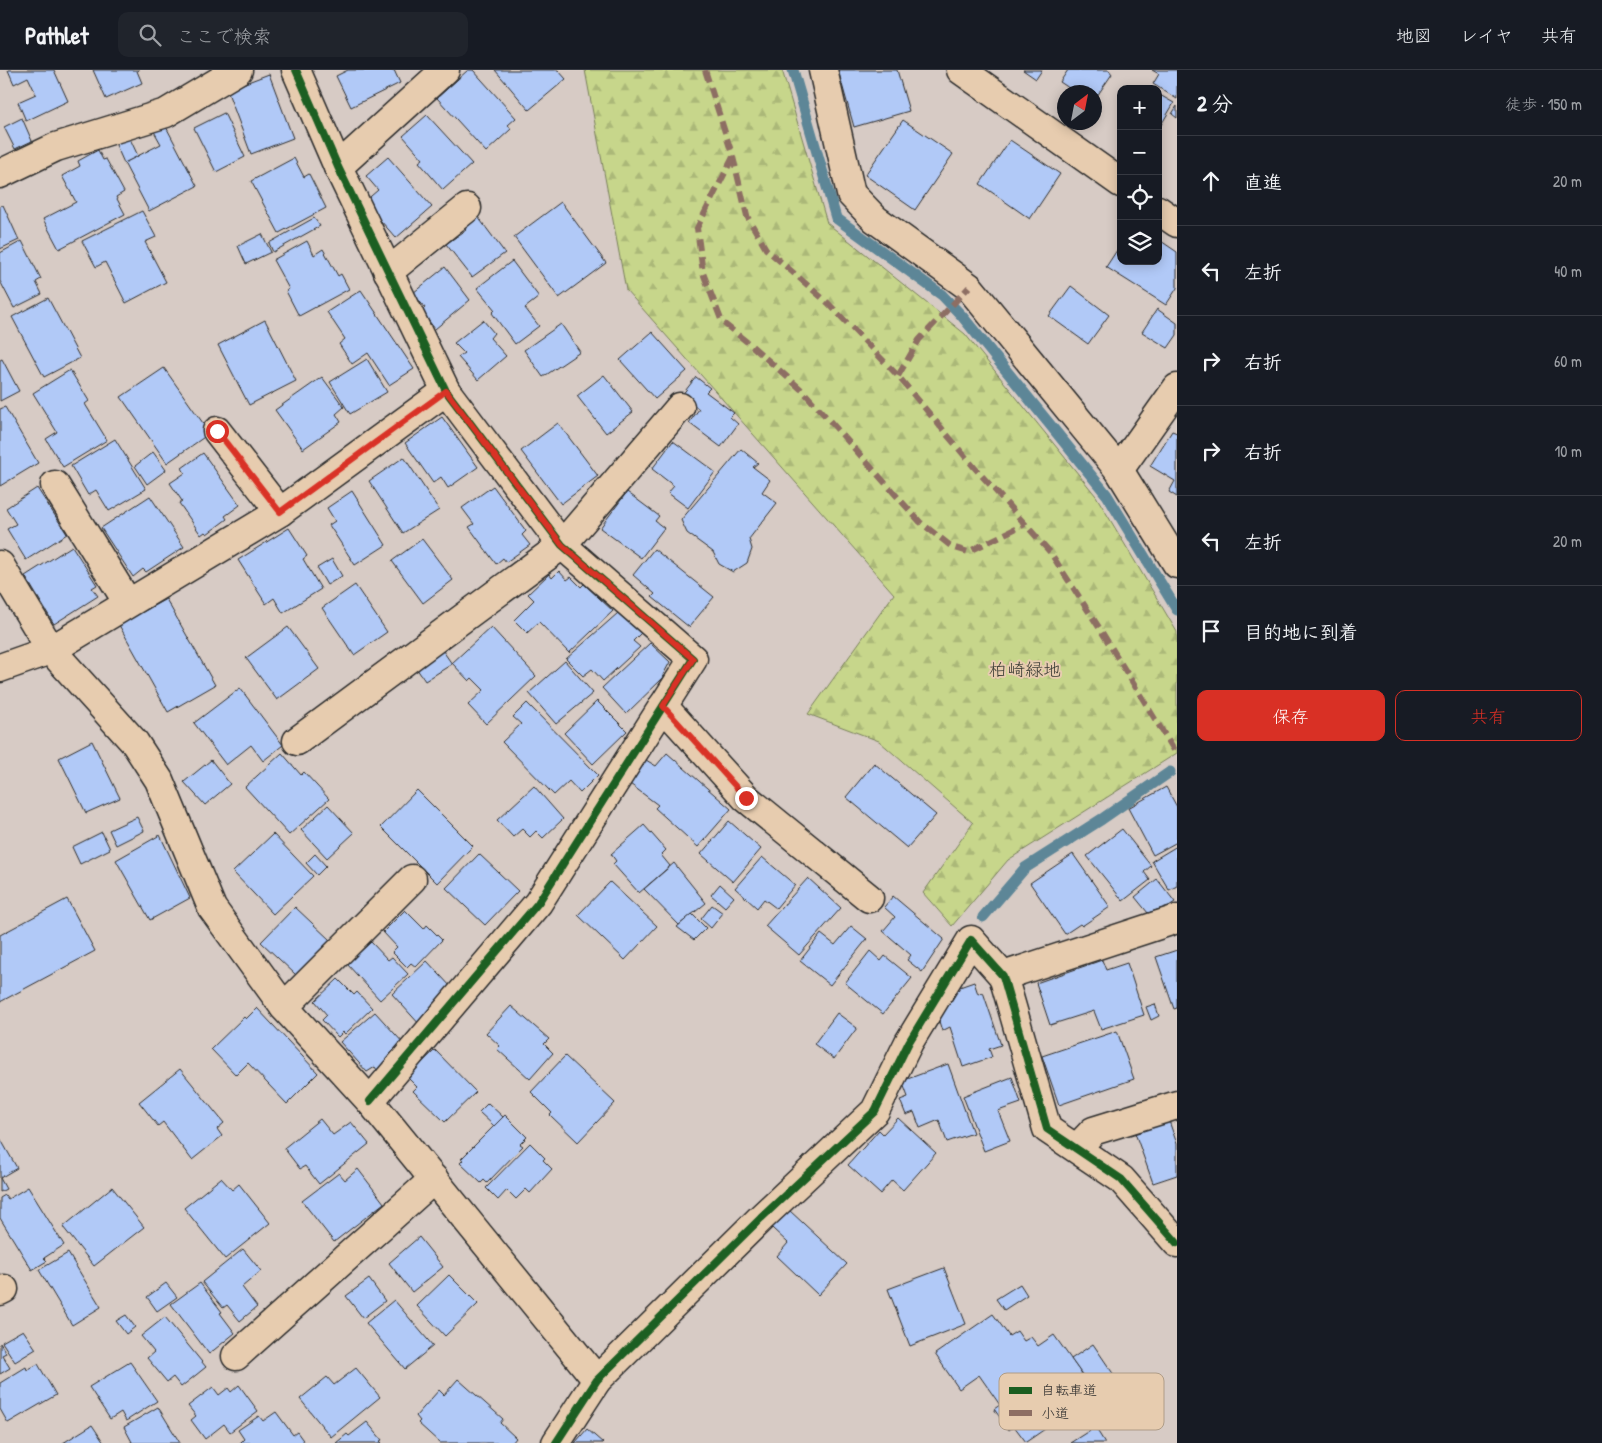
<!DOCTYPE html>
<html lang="ja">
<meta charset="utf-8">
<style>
:root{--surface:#171b24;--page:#20242c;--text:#f1f3f6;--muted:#9ea1a6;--line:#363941;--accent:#d93025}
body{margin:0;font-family:"Patrick Hand","Klee One",sans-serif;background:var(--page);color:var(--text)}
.controls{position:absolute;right:15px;top:15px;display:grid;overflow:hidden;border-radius:10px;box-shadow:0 2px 12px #0003}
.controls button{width:45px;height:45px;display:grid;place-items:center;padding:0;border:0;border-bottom:1px solid var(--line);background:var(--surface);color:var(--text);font:25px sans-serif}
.compass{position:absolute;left:1057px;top:15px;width:45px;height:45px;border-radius:50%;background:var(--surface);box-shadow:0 2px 12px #0003;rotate:32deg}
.stop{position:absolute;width:15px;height:15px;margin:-11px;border:4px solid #d93025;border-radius:50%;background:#fff}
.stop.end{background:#d93025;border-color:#fff;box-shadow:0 1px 5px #0008}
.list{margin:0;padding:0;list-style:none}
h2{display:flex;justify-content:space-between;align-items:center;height:65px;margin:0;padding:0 20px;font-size:21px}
h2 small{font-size:16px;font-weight:400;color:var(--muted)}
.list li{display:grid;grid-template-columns:32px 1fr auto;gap:15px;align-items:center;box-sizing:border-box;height:90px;padding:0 20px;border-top:1px solid var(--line)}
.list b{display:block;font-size:19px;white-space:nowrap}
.list em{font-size:16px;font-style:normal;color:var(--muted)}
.actions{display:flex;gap:10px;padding:15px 20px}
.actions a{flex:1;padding:11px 0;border:1px solid var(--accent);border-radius:10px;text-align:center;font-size:18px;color:var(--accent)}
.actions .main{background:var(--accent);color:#fff}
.icon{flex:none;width:28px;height:28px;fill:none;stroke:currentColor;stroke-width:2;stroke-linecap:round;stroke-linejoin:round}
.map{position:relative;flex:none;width:1177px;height:1373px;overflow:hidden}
header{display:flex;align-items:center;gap:30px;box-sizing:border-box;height:70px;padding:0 25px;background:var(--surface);border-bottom:1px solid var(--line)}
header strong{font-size:24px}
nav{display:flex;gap:28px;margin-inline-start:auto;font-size:18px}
.search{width:350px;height:45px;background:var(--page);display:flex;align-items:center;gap:12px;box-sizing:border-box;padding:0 18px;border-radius:10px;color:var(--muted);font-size:19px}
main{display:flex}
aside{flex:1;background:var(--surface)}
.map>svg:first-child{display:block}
.forest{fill:url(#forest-firs);stroke:#79805b}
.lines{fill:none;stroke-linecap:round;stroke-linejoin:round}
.stream{stroke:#5d8697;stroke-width:11}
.building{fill:#b1c9f7;stroke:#2b2b2b}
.minor-casing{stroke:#2b2b2b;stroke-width:31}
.tertiary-casing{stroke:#2b2b2b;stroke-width:31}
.minor{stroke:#e7ccaf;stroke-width:28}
.tertiary{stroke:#e7ccaf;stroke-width:28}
.quiet{stroke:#8d6e63;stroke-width:6;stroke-dasharray:12 6;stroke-linecap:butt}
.cycleway-casing{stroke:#e7ccaf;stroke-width:11}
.cycleway{stroke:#1b5e20;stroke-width:8}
.route{stroke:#d93025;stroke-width:6}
.labels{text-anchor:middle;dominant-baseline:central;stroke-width:4;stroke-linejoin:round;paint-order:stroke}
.park-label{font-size:18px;fill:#3b3c35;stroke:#e7ccaf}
.key{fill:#e7ccaf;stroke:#af9c87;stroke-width:1}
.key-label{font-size:14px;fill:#2b2b2b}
</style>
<header>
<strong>Pathlet</strong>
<div class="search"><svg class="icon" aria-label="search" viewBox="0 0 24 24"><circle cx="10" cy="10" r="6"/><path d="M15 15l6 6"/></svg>ここで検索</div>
<nav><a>地図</a><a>レイヤ</a><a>共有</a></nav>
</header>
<main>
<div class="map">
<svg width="1177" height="1373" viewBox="0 0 1177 1373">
<defs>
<pattern id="forest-firs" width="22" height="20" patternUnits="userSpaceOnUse" patternTransform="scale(1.25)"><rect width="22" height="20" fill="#c7d68b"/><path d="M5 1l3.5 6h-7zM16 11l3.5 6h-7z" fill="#abb878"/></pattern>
</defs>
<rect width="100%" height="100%" fill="#d7cbc5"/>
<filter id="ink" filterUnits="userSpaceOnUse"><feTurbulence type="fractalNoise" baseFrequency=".02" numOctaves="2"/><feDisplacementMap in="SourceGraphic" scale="10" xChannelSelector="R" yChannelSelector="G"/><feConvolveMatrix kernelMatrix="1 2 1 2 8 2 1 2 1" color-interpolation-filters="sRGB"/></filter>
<g filter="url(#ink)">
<path class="forest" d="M585 0H782L827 153 965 264 1096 426 1177 562V683L1008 790 952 856 923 823 973 753 879 671 808 644 894 524 626 220Z"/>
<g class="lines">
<g class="stream">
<path d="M793 0 836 148 942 225 962 246 1107 425 1177 540"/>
<path d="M983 847 1025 798 1102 749 1170 702"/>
</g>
</g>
<g class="building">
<path d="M8 0H54L68 31 26 51 18 32 36 24 28 7 14 14Z"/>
<path d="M93 0H139L137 1 142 13 106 29Z"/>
<path d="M348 0H394L400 13 351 37 336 6Z"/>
<path d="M468 0H473L516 48 508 55 511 59 486 82 437 28Z"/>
<path d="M495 0H558L566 9 529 40Z"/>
<path d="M838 0H897L909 41 854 57Z"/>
<path d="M1023 0H1042L1036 9Z"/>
<path d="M1068 0H1109L1112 4 1095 29 1094 22 1084 21 1083 22H1075L1060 12Z"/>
<path d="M1152 0H1177V29L1153 14 1159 4Z"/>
<path d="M269 4 293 68 251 84 227 20Z"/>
<path d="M1158 24 1174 33 1158 60Z"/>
<path d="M1177 36V48L1172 44Z"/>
<path d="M224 43 245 87 216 102 194 58Z"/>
<path d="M427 45 472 94 443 120 419 92 423 89 403 66Z"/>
<path d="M22 48 32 71 15 79 4 57Z"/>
<path d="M903 50 953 84 915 140 865 105Z"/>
<path d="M163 51 197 116 149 141 124 93 161 74 151 56Z"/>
<path d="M126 60 138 86 124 93 112 66Z"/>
<path d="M1010 70 1060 104 1030 149 980 114Z"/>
<path d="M98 80 103 90 106 89 124 122 116 127 125 144 59 179 43 149 76 132 62 106 80 96 78 91Z"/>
<path d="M388 87 432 137 396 168 364 132 378 120 366 106Z"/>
<path d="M294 88 304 107 309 104 326 138 279 163 251 111Z"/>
<path d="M561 132 606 193 559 228 514 167Z"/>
<path d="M3 135 19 170 0 179V136Z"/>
<path d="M142 141 156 167 145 172 166 212 126 233 105 192 96 197 82 171Z"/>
<path d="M478 147 505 183 472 207 446 174 466 160 464 158Z"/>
<path d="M314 148 320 156 273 182 269 173Z"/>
<path d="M262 164 271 182 246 194 238 176Z"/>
<path d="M1158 169 1177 182V218L1166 235 1106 197 1121 174V191H1158Z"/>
<path d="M22 171 41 209 36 212 42 224 14 238 0 211V183Z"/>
<path d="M307 171 314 185 323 179 338 206 341 204 349 219 299 246 286 221 289 219 273 190Z"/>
<path d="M512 191 539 227 525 238 539 256 515 274 492 243 495 240 477 218Z"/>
<path d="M445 197 470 230 435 259 421 241 425 238 413 223Z"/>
<path d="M1071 216 1109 245 1088 274 1049 246Z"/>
<path d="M361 220 414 299 389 315 368 283 352 294 339 274 345 269 327 242Z"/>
<path d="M48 228 80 288 44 307 12 247Z"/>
<path d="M1157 239 1177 253V265L1168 278 1142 262Z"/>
<path d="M265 250 296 311 249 335 218 275Z"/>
<path d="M483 250 494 263 490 268 506 286 478 310 458 287 464 283 454 273Z"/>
<path d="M561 254 580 282 543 307 524 280Z"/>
<path d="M652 262 687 301 655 329 620 290Z"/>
<path d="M2 289 19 321 0 331V290Z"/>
<path d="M367 289 387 322 350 344 330 312Z"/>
<path d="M164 298 210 363 167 393 121 327Z"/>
<path d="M70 300 89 331 85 334 107 370 63 397 46 369 57 362 33 323Z"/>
<path d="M604 305 633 342 606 363 577 326Z"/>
<path d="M322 307 344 337 336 344 341 352 303 379 275 340Z"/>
<path d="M696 307 710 318 706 322 734 343 730 347 738 354 721 377 689 353 699 339 682 325Z"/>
<path d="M5 337 38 393 0 416V339Z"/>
<path d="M442 347 478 397 448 418 441 407 433 413 405 373Z"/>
<path d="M558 353 598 406 561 434 521 381Z"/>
<path d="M1172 361 1177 363V427L1169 422 1175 411 1150 396Z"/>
<path d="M115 369 146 419 109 441 96 420 88 425 71 396Z"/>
<path d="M673 371 715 402 688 438 668 423 674 416 652 399Z"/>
<path d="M741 379 758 393 753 397 770 410 762 422 777 433 749 469 752 479 747 493 733 502 719 494 713 482 687 463 681 450Z"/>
<path d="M153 382 166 400 147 414 135 396Z"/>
<path d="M203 383 240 435 225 446 227 449 207 464 205 462 201 465 179 433 182 431 170 413 185 403 182 398Z"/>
<path d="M404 387 439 440 403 463 369 411Z"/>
<path d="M493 416 526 461 522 465 530 475 506 492 503 488 496 494 469 457 474 454 462 438Z"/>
<path d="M37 418 67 464 26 490 7 459 16 454 6 438Z"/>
<path d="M352 421 386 475 355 495 329 455 335 451 327 438Z"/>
<path d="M627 422 659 446 655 451 664 458 641 488 600 458Z"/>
<path d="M150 426 184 477 146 502 143 499 133 507 101 458Z"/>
<path d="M289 458 307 486 303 489 321 519 283 543 274 528 266 534 238 490Z"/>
<path d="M422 469 453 510 423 533 392 491Z"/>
<path d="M72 476 97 515 92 518 98 526 54 554 25 506Z"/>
<path d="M654 479 714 527 689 557 652 527 655 524 633 505Z"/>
<path d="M332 489 342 506 327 515 317 498Z"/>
<path d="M559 501 567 510 571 507 581 517 584 514 613 541 569 583 539 552 527 563 514 550 534 530 528 524 549 504 552 508Z"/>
<path d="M355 515 387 562 354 585 322 538Z"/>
<path d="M166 529 215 615 168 642 119 555Z"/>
<path d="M618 543 641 563 633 571 640 577 603 611 592 599 583 606 566 589Z"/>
<path d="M288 557 319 599 277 630 246 588Z"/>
<path d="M491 557 536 606 486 654 468 635 484 620 472 608 469 611 452 593Z"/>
<path d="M650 573 670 592 663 605 664 607 626 644 602 618Z"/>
<path d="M443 581 452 594 425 611 417 599Z"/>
<path d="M565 591 593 623 556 654 529 623Z"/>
<path d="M240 618 283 675 263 691 251 675 226 695 194 653Z"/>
<path d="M597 631 627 661 593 694 564 663Z"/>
<path d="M527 633 598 705 580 723 569 711 554 725 502 672 521 654 513 647Z"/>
<path d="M92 671 120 728 86 743 59 688Z"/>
<path d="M282 683 301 705 304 702 329 729 289 765 245 717Z"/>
<path d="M667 683 731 739 698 777 655 738 658 735 630 714 646 690 656 696Z"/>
<path d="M211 690 230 714 205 735 184 712Z"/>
<path d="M874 693 936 745 907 778 846 727Z"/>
<path d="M534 716 563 749 543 768 536 761 530 767 522 759 513 767 497 750Z"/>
<path d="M1166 717 1177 737V772L1153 785 1128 738Z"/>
<path d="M417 720 473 776 437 813 381 757Z"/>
<path d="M328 735 354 763 327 788 301 760Z"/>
<path d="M137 747 144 761 116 775 109 760Z"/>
<path d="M729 751 761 779 733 812 701 784Z"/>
<path d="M644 755 666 780 661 785 670 796 639 823 613 794 616 791 611 784Z"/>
<path d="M1122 759 1151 796 1144 802 1150 810 1123 831 1087 786Z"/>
<path d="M102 762 110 779 80 794 72 777Z"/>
<path d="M273 764 313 806 273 844 233 802Z"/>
<path d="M160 765 190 828 150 850 116 790Z"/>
<path d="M1177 776V816L1169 820 1152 791Z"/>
<path d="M315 784 326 796 317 805 306 793Z"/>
<path d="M479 784 518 821 485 855 446 818Z"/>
<path d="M1073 784 1110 837 1082 856 1080 854 1065 864 1030 813Z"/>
<path d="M762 787 795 815 776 838 764 829 757 838 735 818Z"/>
<path d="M674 793 706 833 679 855 644 819Z"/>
<path d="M808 808 841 838 799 885 765 856Z"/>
<path d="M1157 809 1175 832 1169 836 1148 843 1135 827Z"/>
<path d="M610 812 657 856 625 890 578 845Z"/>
<path d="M720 814 734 827 725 837 711 825Z"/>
<path d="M893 826 944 869 922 902 907 890 911 885 883 861 895 847 884 837Z"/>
<path d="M67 829 95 881 0 932V865Z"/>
<path d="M712 835 723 843 711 858 701 849Z"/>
<path d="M295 837 330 870 296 905 261 872Z"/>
<path d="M405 840 424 859 427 855 442 870 416 897 411 893 407 897 392 882 397 877 383 862Z"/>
<path d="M692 844 706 858 694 870 677 857Z"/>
<path d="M851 856 867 869 830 915 800 891 821 864 835 875Z"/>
<path d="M371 872 388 890 392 887 408 904 380 930 347 894Z"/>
<path d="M1177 880V938L1174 939 1156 887Z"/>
<path d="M870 881 881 891 885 886 912 908 883 944 845 913Z"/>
<path d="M1102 890 1106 900 1127 893 1144 945 1101 959 1094 941 1050 955 1036 913Z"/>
<path d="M427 891 452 918 421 956 392 924Z"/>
<path d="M338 909 354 925 357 922 372 938 345 964 343 962 338 967 322 950 327 945 315 931Z"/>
<path d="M974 912 978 924 983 922 1001 975 989 979 992 987 963 997 950 957 942 961 937 945 954 919Z"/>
<path d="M1155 934 1159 946 1151 950 1146 937Z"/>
<path d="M511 936 549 969 544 974 553 983 530 1009 497 979 500 976 486 963Z"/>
<path d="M257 938 318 1003 287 1034 248 993 236 1005 211 979 244 947 246 949Z"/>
<path d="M375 942 405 975 377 1000 375 997 367 1002 340 972Z"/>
<path d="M837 943 857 958 834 989 814 974Z"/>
<path d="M1117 961 1134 1009 1059 1035 1042 986Z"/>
<path d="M435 980 476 1022 445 1052 413 1021 417 1017 407 1007Z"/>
<path d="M565 986 615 1033 578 1072 550 1045 552 1043 531 1022Z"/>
<path d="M948 994 973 1063 947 1072 939 1050 920 1058 914 1042 906 1045 900 1030 908 1027 902 1011Z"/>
<path d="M180 999 224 1053 217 1059 222 1066 192 1090 163 1052 158 1056 139 1032Z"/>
<path d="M1012 1007 1021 1033 998 1041 1010 1071 984 1081 963 1026Z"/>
<path d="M488 1033 503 1047 494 1056 479 1042Z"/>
<path d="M505 1045 527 1067 520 1074 523 1076 487 1113 484 1110 481 1113 460 1093 463 1090 461 1089Z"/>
<path d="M898 1048 936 1083 903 1120 892 1110 880 1124 848 1095 879 1060 883 1064Z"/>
<path d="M320 1049 333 1065 351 1052 369 1074 319 1114 305 1096 300 1099 284 1078Z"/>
<path d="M1169 1051 1177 1074V1105L1153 1113 1135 1063Z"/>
<path d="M0 1068 17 1098 0 1108Z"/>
<path d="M530 1073 545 1088 543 1090 552 1099 530 1123 526 1119 516 1129 507 1120 498 1130 486 1118Z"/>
<path d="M358 1099 384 1133 334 1172 302 1131 339 1103 345 1110Z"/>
<path d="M0 1108 6 1119 0 1122Z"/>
<path d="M221 1108 232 1120 239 1114 270 1153 225 1189 184 1138Z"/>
<path d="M28 1117 64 1175 44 1188 47 1191 32 1200 0 1148V1128L5 1125 8 1129Z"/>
<path d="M112 1117 144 1157 94 1196 63 1157Z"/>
<path d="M789 1140 847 1194 818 1225 777 1186 788 1173 772 1158Z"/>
<path d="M419 1167 443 1197 412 1222 389 1193Z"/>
<path d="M243 1179 261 1201 242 1217 257 1237 240 1251 227 1235 223 1238 202 1212Z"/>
<path d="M68 1183 101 1237 72 1255 39 1200Z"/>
<path d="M944 1198 966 1254 910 1276 888 1219Z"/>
<path d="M449 1205 478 1234 445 1266 417 1236Z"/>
<path d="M369 1209 385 1231 363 1248 346 1226Z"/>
<path d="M166 1213 177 1227 157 1241 147 1227Z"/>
<path d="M200 1213 222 1242 220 1243 235 1263 209 1284 171 1234Z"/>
<path d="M1020 1214 1027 1225 1004 1240 996 1229Z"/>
<path d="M394 1230 433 1276 405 1299 366 1253Z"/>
<path d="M993 1244 1009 1266 1017 1261 1024 1271 1031 1267 1038 1276 1054 1265 1096 1324 1026 1372 1014 1356 1009 1360 994 1339 1000 1335 979 1305 959 1319 935 1284Z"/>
<path d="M126 1245 135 1257 126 1264 116 1251Z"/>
<path d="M165 1247 206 1297 181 1317 173 1307 167 1312 147 1288 154 1282 141 1266Z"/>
<path d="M23 1260 36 1279 15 1292 2 1272Z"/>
<path d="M0 1273 6 1283 2 1285 10 1298 0 1304Z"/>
<path d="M1093 1274 1114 1305 1093 1320 1071 1289Z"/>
<path d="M130 1292 157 1331 126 1351 121 1342 110 1349 89 1317Z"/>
<path d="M38 1294 56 1325 8 1353 0 1339V1313L26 1297 27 1300Z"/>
<path d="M356 1298 380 1327 331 1367 300 1329 327 1307 334 1315Z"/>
<path d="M458 1309 503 1349 500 1353 516 1368 512 1373H440L418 1353 420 1351 416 1346 439 1320 444 1325Z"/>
<path d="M239 1315 258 1341 230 1362 224 1354 205 1369 191 1350 196 1346 188 1336 213 1317 219 1325 228 1318 231 1322Z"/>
<path d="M158 1337 180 1373H130L132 1372 124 1357Z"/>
<path d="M276 1342 293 1365 297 1362 305 1373H240L244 1369 238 1360 259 1346 263 1351Z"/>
<path d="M367 1352 382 1370 380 1371 382 1373H336L347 1364 349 1366Z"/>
<path d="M92 1355 104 1373H63Z"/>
<path d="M1095 1357 1105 1373H1070Z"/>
<path d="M587 1359 603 1373H575Z"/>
</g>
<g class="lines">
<g class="minor-casing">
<g id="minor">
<path d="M296 0 338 97 446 321 562 475 693 589 538 833 370 1031"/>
<path d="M823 0 851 124 875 149 969 217 1119 400 1177 494"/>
<path d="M961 0 1121 113"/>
<path d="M338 97 445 0"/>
<path d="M0 104 56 77 166 43 238 0"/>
<path d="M1158 140 1177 153"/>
<path d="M388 202 467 138"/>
<path d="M217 361 280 442"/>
<path d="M55 415 128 533"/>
<path d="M0 495 51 580 135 673 159 710 212 838 284 937 370 1031 597 1310"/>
<path d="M0 598 51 580 280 442 446 321"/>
<path d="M663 636 746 728 869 828"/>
<path d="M297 671 562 475 680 337"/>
<path d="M1003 906 1177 849"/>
<path d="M284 937 412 809"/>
<path d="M1077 1078 1093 1061 1177 1035"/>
<path d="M0 1221 4 1219"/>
<path d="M236 1286 434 1109"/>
<path d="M556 1373 597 1310 761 1148 875 1041 909 972 971 870 1003 906 1047 1059 1121 1109 1177 1173"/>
</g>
</g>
<g class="tertiary-casing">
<path id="tertiary" d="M1119 400 1177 318"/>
</g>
<use href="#minor" class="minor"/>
<use href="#tertiary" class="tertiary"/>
<g class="quiet">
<path d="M705 0 733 87 747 146 766 179 828 233 898 306 974 397 1050 482 1100 559 1177 685"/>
<path d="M733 87 697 158 703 203 722 252 752 276 803 321 920 452 952 477 968 482 1025 454"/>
<path d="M898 306 919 270 969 217"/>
</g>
<g class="cycleway-casing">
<g id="cycleway">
<path d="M296 0 338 97 446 321 562 475 693 589 538 833 370 1031"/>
<path d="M556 1373 597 1310 761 1148 875 1041 909 972 971 870 1003 906 1047 1059 1121 1109 1177 1173"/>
</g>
</g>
<use href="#cycleway" class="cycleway"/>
</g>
</g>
<g class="lines" filter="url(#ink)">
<path class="route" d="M217 361 280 442 446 321 562 475 693 589 663 636 746 728"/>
</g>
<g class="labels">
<g class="park-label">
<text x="1025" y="599">柏崎緑地</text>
</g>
</g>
<rect x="999" y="1303" width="165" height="57" rx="8" class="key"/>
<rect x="1009" y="1317" width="23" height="7" fill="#1b5e20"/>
<rect x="1009" y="1340" width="23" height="6" fill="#8d6e63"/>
<g class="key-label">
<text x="1041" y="1325">自転車道</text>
<text x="1041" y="1348">小道</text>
</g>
</svg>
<div class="controls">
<button>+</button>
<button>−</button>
<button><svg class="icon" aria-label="locate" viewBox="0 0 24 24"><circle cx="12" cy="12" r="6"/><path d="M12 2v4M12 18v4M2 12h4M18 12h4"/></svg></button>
<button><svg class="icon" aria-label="layers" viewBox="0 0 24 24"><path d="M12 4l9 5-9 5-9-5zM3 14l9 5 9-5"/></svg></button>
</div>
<svg class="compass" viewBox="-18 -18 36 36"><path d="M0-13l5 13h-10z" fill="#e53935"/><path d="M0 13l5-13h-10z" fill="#9ea1a6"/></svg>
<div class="stop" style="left:217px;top:361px"></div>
<div class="stop end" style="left:746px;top:728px"></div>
</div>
<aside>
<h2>2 分<small>徒歩 · 150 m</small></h2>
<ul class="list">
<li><svg class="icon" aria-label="ahead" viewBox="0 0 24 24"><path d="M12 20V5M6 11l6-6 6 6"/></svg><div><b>直進</b></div><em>20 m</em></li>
<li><svg class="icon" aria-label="left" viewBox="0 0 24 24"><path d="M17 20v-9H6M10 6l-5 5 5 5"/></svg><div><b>左折</b></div><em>40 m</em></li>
<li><svg class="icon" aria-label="right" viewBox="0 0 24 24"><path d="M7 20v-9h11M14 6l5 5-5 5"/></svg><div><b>右折</b></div><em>60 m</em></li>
<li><svg class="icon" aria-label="right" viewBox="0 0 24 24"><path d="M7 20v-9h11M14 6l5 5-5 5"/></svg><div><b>右折</b></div><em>10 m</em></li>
<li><svg class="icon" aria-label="left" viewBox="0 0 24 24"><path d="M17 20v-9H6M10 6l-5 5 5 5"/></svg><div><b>左折</b></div><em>20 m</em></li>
<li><svg class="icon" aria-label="arrive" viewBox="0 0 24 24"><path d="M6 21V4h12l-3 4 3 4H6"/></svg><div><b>目的地に到着</b></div></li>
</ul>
<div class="actions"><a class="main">保存</a><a>共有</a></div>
</aside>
</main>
